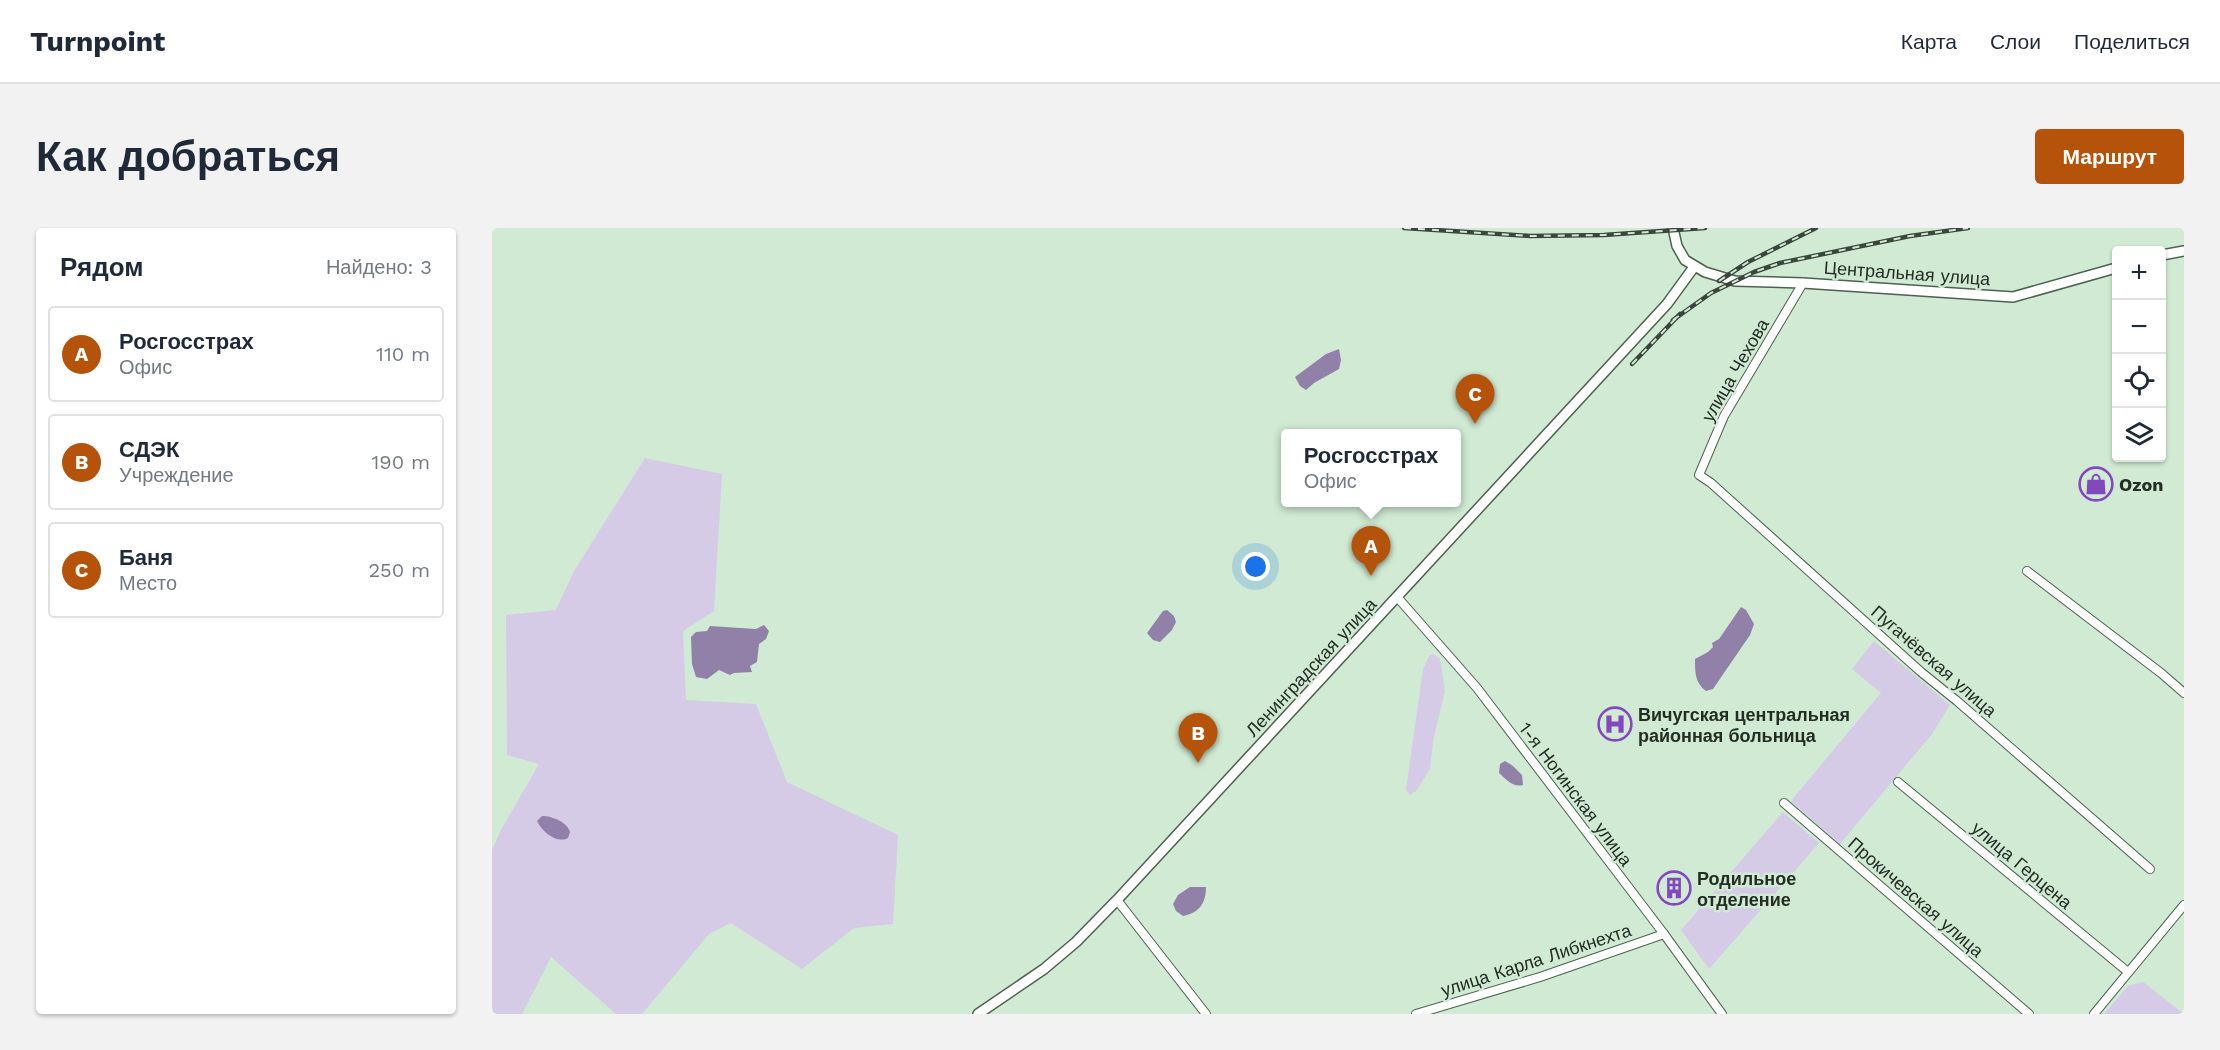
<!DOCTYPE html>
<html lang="ru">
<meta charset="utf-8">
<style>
:root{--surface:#fff;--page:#f2f2f3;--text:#1f2937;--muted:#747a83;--line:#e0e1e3;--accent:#b45309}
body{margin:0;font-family:"Work Sans",sans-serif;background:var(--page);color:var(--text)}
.controls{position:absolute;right:18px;top:18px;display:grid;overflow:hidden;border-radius:6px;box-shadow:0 2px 4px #0004}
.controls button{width:54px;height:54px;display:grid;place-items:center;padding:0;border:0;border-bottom:2px solid var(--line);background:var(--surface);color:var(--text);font:30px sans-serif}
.you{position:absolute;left:764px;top:339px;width:21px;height:21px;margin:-15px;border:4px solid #fff;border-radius:50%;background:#1a73e8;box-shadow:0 0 0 9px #1a73e833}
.badge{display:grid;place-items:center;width:39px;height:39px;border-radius:50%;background:var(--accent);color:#fff;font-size:20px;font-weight:700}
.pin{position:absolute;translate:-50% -50px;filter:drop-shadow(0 2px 3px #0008)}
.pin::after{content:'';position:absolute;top:32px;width:21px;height:18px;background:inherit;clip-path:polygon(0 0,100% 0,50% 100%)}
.popup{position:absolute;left:789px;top:201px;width:180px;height:78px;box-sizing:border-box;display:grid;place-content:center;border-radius:6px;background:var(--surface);filter:drop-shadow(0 2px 4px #0005);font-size:20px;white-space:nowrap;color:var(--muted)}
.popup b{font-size:22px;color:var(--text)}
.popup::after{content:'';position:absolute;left:50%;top:100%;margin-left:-12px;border:12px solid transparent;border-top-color:var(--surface)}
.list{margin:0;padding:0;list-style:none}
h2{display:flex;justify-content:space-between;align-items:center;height:78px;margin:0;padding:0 24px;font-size:26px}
h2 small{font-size:20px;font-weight:400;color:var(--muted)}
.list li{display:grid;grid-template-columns:39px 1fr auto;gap:18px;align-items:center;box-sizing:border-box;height:96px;margin:0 12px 12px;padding:0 12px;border:2px solid var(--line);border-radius:6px}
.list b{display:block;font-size:22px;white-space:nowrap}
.list p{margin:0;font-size:20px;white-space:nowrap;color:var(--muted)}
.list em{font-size:20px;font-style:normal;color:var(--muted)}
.icon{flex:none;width:33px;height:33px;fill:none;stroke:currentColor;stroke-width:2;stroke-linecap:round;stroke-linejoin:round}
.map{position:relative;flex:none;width:1692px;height:786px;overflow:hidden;border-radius:6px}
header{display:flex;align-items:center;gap:36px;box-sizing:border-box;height:84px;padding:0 30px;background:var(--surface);border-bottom:2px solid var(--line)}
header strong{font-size:28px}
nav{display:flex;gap:33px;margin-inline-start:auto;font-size:21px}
.intro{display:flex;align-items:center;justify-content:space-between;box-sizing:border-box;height:144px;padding:0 36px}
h1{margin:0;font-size:42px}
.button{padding:15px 27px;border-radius:6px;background:var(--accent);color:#fff;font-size:21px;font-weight:700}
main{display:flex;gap:36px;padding:0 36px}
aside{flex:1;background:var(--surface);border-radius:6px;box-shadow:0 2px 4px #0004}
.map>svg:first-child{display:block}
.green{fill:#d5cbe6}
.water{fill:#9181a9}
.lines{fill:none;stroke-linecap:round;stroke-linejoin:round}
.minor-casing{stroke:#4c624f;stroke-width:10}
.major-casing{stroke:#4c624f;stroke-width:12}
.minor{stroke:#fff;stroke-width:8}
.major{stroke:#fff;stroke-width:9}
.rail-casing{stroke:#3a463b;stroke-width:4.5}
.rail{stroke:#d0ead3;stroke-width:2;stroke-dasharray:7;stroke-linecap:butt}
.labels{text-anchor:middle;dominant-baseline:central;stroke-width:5;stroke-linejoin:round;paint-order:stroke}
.street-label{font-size:18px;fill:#232d24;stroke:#d0ead3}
.poi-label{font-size:18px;font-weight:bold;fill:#232d24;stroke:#d0ead3;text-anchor:start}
</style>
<header>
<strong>Turnpoint</strong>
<nav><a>Карта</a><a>Слои</a><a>Поделиться</a></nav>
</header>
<div class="intro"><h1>Как добраться</h1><a class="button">Маршрут</a></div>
<main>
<aside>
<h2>Рядом<small>Найдено: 3</small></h2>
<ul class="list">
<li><span class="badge">A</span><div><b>Росгосстрах</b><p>Офис</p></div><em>110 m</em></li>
<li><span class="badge">B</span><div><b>СДЭК</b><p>Учреждение</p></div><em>190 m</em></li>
<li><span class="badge">C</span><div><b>Баня</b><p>Место</p></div><em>250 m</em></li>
</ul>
</aside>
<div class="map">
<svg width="1692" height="786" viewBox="0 0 1692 786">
<rect width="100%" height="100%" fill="#d0ead3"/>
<g class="green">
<path d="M153 230 230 246 222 383 191 403 194 472 264 476 295 554 406 607 401 696 362 700 310 741 239 695 217 706 150 786H124L59 729 30 786H0V622L9 602 47 536 15 527 14 387 64 382 82 343Z"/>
<path d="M1382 413 1458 477 1440 506 1348 616 1299 573 1389 465 1360 441Z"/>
<path d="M941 426 948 431 953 463 941 513 938 541 924 563 918 567 914 562 931 441 937 428Z"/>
<path d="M1291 584 1327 615 1217 741 1189 702Z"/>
<path d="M1651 754 1692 786H1612L1636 758Z"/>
</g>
<g class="water">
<path d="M847 121 849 132 847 141 822 155 814 162 808 158 803 149 834 126Z"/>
<path d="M1249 379 1254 382 1262 396 1258 407 1221 461 1214 463C1203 455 1203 445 1203 431L1216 424 1221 419 1220 415 1227 411Z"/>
<path d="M675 382 682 388 684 394 680 402 668 414 661 412 655 405 671 383Z"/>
<path d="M272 397 277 403 274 411 267 416 265 434 258 438 260 444 242 445 238 447 227 442 215 451 204 449 200 436 199 409 204 404 215 403 218 398 264 401Z"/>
<path d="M1013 533 1021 538 1030 547 1031 557C1021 560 1014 551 1007 545L1008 536Z"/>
<path d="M50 588C60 588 75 594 78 604L76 610C65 616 50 604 45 593Z"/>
<path d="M698 659H714C714 675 707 685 691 688L684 683 681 676 686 667Z"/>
</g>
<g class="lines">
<g class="minor-casing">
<g id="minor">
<path d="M1311 55 1232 188 1207 247 1219 255 1429 444 1465 473 1658 641"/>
<path d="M1535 343 1669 445 1692 465"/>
<path d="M906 370 985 460 1172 706 1230 786"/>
<path d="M1406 554 1636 744"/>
<path d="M1292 575 1537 786"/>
<path d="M625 672 714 786"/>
<path d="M924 786 1048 749 1172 706"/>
<path d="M1602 786 1692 677"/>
</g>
</g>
<g class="major-casing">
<g id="major">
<path d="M1181 0 1185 18 1193 32 1213 44 1243 53 1311 55 1521 69 1624 40"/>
<path d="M1670 27 1692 23"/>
<path d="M486 786 552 741 584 714 625 672 1175 76 1202 39"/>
</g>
</g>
<use href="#minor" class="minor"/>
<use href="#major" class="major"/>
<g class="rail-casing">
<g id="rail">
<path d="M912 0 1038 8 1112 7 1213 0"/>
<path d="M1227 53 1256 34 1324 0"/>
<path d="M1181 92 1219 65 1262 44 1288 35 1418 8 1476 0"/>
<path d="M1140 136 1188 86"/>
</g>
</g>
<use href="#rail" class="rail"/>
</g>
<defs>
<g id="shop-ring" transform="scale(1.725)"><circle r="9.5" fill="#d0ead3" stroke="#8348bf" stroke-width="1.5"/><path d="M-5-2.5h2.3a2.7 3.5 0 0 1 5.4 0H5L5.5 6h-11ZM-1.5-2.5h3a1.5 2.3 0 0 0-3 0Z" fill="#8348bf"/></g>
<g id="hospital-ring" transform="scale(1.725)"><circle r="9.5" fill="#d0ead3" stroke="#8348bf" stroke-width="1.5"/><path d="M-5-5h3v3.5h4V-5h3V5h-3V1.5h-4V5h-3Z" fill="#8348bf"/></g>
<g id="building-ring" transform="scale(1.725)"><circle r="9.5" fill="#d0ead3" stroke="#8348bf" stroke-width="1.5"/><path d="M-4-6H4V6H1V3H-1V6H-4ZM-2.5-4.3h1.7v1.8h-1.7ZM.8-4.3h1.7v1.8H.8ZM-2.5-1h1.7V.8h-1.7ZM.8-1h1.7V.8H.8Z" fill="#8348bf"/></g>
</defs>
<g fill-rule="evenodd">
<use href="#shop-ring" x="1604" y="256"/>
<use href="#hospital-ring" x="1123" y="496"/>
<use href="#building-ring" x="1182" y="660"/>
</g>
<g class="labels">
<g class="street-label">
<text transform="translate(1415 45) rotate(4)">Центральная улица</text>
<text transform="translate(1243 142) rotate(-60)">улица Чехова</text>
<text transform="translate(1442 433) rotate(41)">Пугачёвская улица</text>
<text transform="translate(819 439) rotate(-47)">Ленинградская улица</text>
<text transform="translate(1084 566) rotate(53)">1-я Ногинская улица</text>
<text transform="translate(1530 637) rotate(40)">улица Герцена</text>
<text transform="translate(1424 669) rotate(41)">Прокичевская улица</text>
<text transform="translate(1044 732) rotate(-18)">улица Карла Либкнехта</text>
</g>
<g class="poi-label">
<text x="1627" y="256">Ozon</text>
<text x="1146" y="486">Вичугская центральная<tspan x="1146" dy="21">районная больница</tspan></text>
<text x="1205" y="650">Родильное<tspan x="1205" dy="21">отделение</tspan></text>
</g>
</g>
</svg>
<div class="controls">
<button>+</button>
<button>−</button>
<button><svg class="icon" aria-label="locate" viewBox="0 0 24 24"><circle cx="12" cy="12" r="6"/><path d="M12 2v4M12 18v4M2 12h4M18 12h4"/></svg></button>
<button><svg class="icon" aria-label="layers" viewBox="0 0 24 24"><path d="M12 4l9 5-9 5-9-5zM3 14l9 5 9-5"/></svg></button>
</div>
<div class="you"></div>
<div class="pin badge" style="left:879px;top:348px">A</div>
<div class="popup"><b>Росгосстрах</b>Офис</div>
<div class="pin badge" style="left:706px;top:535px">B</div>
<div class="pin badge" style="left:983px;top:196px">C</div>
</div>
</main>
